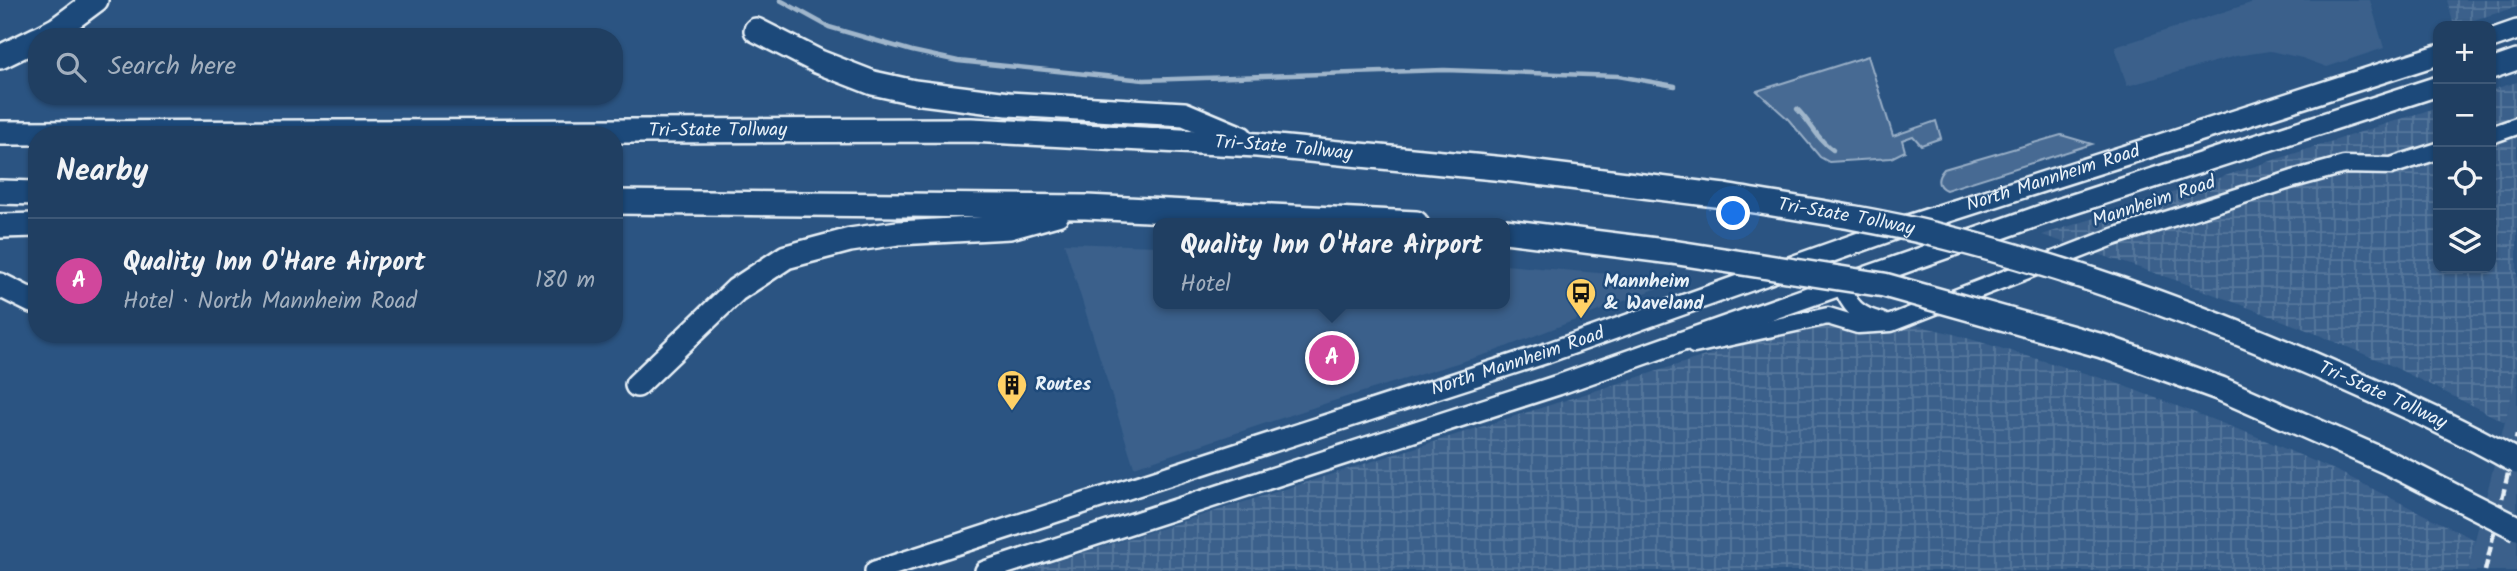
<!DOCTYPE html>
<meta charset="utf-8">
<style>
:root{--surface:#203f62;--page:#2d4a6b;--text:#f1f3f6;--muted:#a2afbe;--line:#3d5877;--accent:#90b9f0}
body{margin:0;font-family:Kalam,sans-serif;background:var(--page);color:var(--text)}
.controls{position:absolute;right:21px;top:21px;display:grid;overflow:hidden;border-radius:14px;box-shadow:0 2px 5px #0004}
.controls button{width:63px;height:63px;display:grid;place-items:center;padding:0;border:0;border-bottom:2px solid var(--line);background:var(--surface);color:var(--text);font:35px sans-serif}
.you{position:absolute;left:1734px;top:214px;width:24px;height:24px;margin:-18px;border:5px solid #fff;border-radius:50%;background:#1a73e8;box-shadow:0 0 0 10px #1a73e833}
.badge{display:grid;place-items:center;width:46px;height:46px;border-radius:50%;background:var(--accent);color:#fff;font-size:23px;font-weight:700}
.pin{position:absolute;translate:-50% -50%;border:4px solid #fff;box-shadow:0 2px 7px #0006}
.popup{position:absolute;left:1153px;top:218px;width:357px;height:91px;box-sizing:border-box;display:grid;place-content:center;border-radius:14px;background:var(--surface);filter:drop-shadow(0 2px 5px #0005);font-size:23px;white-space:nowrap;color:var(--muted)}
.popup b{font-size:26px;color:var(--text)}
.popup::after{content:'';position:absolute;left:50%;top:100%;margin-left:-14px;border:14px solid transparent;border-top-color:var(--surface)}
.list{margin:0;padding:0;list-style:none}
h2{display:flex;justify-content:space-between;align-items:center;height:91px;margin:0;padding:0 28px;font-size:30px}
h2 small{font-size:23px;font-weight:400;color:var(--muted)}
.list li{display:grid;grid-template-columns:46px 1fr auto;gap:21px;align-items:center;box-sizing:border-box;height:126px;padding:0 28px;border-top:2px solid var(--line)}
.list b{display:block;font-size:26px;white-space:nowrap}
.list p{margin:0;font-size:23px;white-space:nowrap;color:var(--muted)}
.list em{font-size:23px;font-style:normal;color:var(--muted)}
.icon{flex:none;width:38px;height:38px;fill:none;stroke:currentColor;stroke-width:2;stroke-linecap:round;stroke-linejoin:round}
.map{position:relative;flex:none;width:2517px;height:571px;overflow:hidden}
.search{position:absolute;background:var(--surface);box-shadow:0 2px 5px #0004;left:28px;top:28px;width:595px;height:77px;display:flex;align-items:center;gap:18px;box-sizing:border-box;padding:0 24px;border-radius:28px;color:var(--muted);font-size:26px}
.panel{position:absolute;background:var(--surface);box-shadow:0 2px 5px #0004;left:28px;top:126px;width:595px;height:217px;border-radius:28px}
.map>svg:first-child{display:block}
.built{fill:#3a608b}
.industrial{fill:url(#industrial-grid)}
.grass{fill:#476b93;stroke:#98aec6;stroke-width:2}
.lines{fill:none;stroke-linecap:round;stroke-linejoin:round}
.stream{stroke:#a0b6cb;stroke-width:4.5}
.minor-casing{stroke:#e8f1f8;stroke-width:21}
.major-casing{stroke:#e8f1f8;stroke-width:24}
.highway-casing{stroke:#e8f1f8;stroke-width:28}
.minor{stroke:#1f4a7a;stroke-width:16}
.major{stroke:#1f4a7a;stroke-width:19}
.highway{stroke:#1f4a7a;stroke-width:23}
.rail{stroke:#e8f1f8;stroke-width:4.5;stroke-dasharray:10 5;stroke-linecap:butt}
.highway-bridge-casing{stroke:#e8f1f8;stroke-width:28;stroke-linecap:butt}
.highway-bridge{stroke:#1f4a7a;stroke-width:23}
.labels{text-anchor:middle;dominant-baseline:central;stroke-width:5;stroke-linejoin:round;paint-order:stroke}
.street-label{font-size:19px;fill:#e8f1f8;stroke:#1f4a7a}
.poi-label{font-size:19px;font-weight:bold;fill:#e8f1f8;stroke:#1f4a7a;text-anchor:start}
</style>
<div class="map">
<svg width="2517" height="571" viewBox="0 0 2517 571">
<defs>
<pattern id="industrial-grid" width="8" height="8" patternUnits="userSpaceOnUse" patternTransform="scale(1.75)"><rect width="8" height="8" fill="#3a608b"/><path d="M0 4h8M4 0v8" fill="none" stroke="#56779c"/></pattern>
</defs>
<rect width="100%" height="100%" fill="#2b5482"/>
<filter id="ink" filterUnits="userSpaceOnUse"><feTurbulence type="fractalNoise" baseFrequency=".0143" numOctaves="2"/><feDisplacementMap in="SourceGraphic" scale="14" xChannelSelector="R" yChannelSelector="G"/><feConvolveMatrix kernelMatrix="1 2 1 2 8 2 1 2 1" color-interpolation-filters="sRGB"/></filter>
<g filter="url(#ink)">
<g class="built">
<path d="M2260 0H2370L2384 48 2327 67 2302 58 2270 51 2236 56 2127 86 2115 47Z"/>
<path d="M1064 243 1159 246V304H1505V265L1622 275 1671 283 1490 353 1330 402 1134 467Z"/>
<path d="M2517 374V571H2468L2475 540Z"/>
</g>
<g class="industrial">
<path d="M2447 0H2517V7L2454 26Z"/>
<path d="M2517 82V374L2505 422 2390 365 2302 328 2181 282 2042 235 2438 107V268H2491V90Z"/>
<path d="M1850 310 1950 333 2111 381 2253 435 2339 472 2475 540 2468 571H1026Z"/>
</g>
<g class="grass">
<path d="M1868 56 1893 136 1936 121 1941 138 1921 145 1913 136 1902 140 1905 151 1891 158 1829 162 1820 157 1788 119 1757 91Z"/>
<path d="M2061 135 2092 144 1946 190C1935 185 1937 177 1944 169Z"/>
</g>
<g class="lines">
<g class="stream">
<path d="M780 0 829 27 912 51 958 61 1144 80 1444 70 1618 76 1675 86"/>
<path d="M1797 109C1810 121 1818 141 1833 150"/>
</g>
<g class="minor-casing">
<g id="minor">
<path d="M2491 135 2517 126"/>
<path d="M1841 284C1849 306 1858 316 1881 321"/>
<path d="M1694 345 1828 316 1858 325 1891 323 2113 237 2293 179 2344 165 2391 166 2438 151"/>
</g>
</g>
<g class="major-casing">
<g id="major">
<path d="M2491 39 2517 30"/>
<path d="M2491 69 2517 60"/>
<path id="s1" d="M875 571 1547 353 1908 225 2438 55"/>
<path d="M985 571 1558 385 2064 207 2438 86"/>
</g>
</g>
<g class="highway-casing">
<g id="highway">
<path d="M756 30 819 62 873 83 914 92 1008 104 1184 114 1241 138"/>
<path d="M42 37 57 29 96 0"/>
<path d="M0 57 37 39"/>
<path id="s2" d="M0 133 971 130 1257 145 1505 169 1724 196"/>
<path d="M0 192 37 193"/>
<path d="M614 202 1086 207 1416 223"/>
<path d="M0 226 37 225"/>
<path d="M1505 231 1672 252"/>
<path d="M0 285 32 301"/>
<path d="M637 385 736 290 786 257 850 240 898 233 1010 227 1057 214"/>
</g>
</g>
<use href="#minor" class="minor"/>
<use href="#major" class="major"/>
<use href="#highway" class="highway"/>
<path class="rail" d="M2485 571 2517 435"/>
<g class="highway-bridge-casing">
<g id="highway-bridge">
<path id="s3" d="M1724 196C1795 208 1867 218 1937 235 2080 270 2217 321 2351 381 2407 406 2463 431 2517 462"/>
<path d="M1672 252 1884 285 2102 346 2221 389 2387 462 2517 528"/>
</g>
</g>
<use href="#highway-bridge" class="highway-bridge"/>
</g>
</g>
<defs>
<g id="bus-pin" transform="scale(1.575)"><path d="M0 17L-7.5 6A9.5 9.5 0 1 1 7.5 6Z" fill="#ffd166" stroke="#1f4a7a"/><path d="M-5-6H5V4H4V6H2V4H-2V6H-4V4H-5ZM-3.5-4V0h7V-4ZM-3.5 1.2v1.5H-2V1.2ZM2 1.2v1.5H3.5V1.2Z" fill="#111"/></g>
<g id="building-pin" transform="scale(1.575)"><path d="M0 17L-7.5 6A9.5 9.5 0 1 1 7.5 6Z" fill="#ffd166" stroke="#1f4a7a"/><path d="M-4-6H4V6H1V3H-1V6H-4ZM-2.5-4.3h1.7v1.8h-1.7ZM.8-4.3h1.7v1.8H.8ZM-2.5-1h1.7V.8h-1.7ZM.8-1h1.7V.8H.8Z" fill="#111"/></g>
</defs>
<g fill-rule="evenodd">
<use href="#bus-pin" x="1581" y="293"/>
<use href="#building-pin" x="1012" y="385"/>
</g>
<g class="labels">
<g class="street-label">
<text stroke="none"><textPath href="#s2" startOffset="718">Tri-State Tollway</textPath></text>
<text stroke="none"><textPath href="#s2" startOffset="1284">Tri-State Tollway</textPath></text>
<text stroke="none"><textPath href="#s1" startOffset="1242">North Mannheim Road</textPath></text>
<text transform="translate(2154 202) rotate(-18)">Mannheim Road</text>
<text stroke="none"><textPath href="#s3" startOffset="124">Tri-State Tollway</textPath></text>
<text stroke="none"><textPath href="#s1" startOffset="676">North Mannheim Road</textPath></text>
<text stroke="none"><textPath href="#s3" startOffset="691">Tri-State Tollway</textPath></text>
</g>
<g class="poi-label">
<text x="1604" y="282">Mannheim<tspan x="1604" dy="22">&amp; Waveland</tspan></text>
<text x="1035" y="385">Routes</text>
</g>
</g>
</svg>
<div class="controls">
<button>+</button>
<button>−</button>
<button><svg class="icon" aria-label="locate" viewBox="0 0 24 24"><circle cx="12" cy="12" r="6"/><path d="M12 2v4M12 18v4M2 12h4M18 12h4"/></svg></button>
<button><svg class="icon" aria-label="layers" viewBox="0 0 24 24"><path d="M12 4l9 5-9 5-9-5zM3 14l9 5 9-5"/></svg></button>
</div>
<div class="you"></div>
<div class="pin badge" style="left:1332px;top:358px;background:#d1479c">A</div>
<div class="popup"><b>Quality Inn O'Hare Airport</b>Hotel</div>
<div class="search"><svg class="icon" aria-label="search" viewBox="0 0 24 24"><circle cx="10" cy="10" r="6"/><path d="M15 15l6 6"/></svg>Search here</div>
<section class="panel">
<h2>Nearby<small></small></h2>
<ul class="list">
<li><span class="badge" style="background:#d1479c">A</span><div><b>Quality Inn O'Hare Airport</b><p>Hotel · North Mannheim Road</p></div><em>180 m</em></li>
</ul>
</section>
</div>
